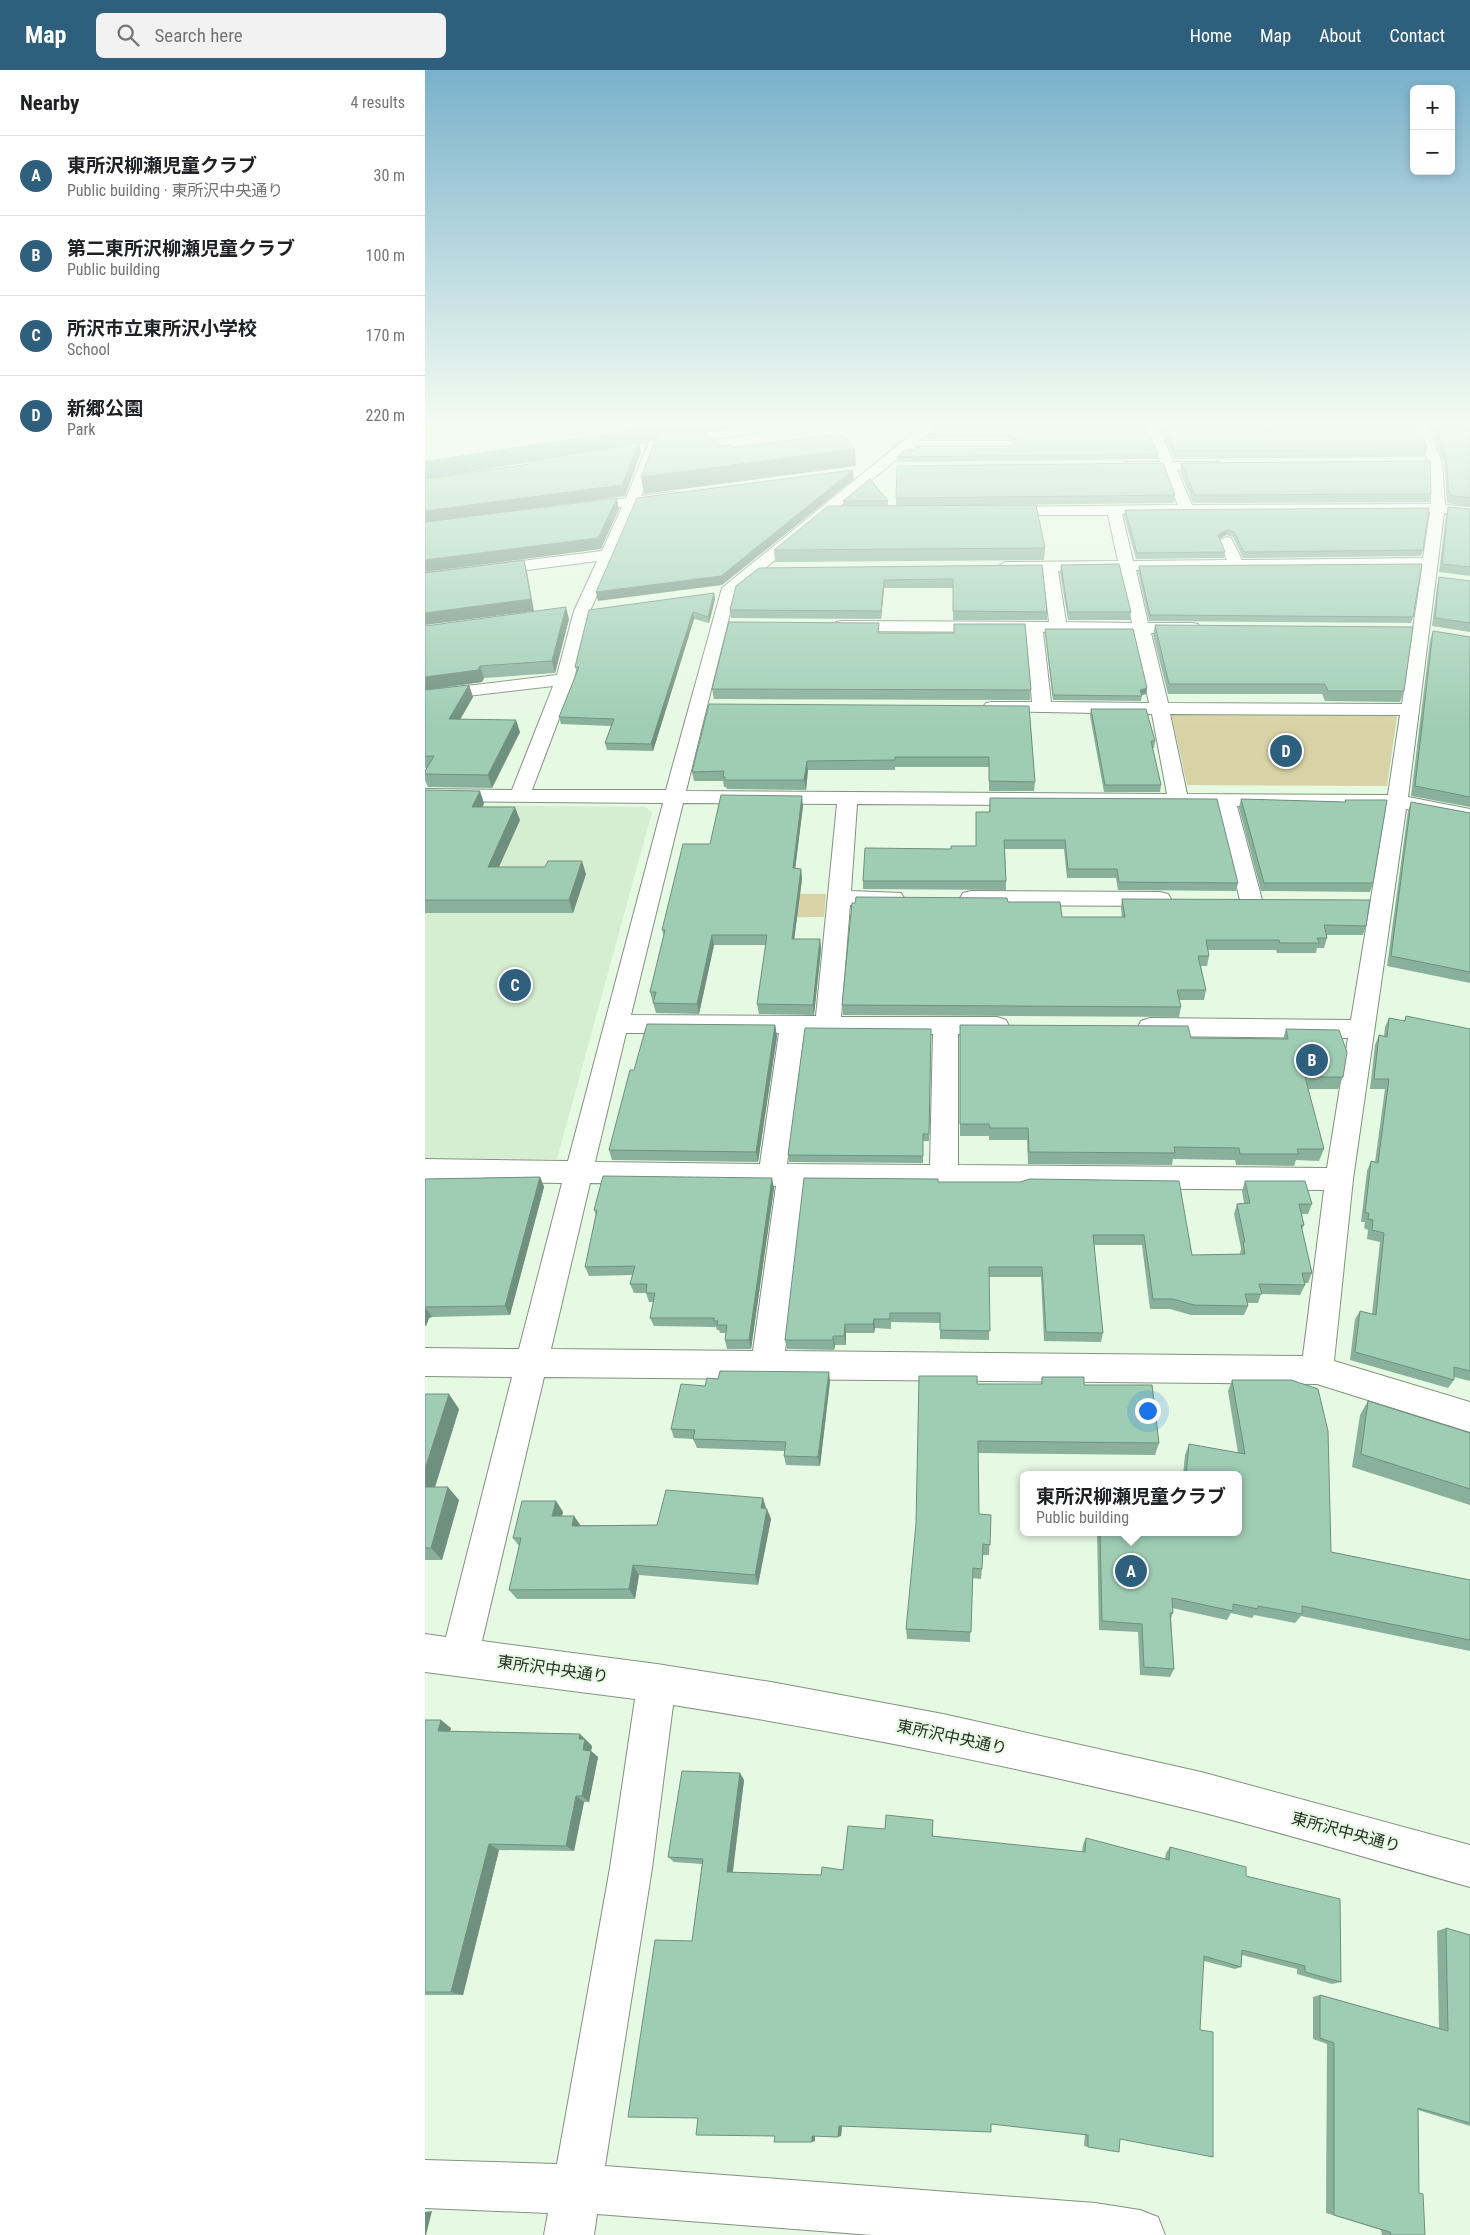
<!DOCTYPE html>
<meta charset="utf-8">
<style>
:root{--surface:#fff;--page:#f2f2f2;--text:#202124;--muted:#757577;--line:#e0e0e0;--accent:#2e5f7d}
body{margin:0;font-family:"Roboto Condensed","Noto Sans JP",sans-serif;background:var(--page);color:var(--text)}
.controls{position:absolute;right:15px;top:15px;display:grid;overflow:hidden;border-radius:8px;box-shadow:0 2px 8px #0003}
.controls button{width:45px;height:45px;display:grid;place-items:center;padding:0;border:0;border-bottom:1px solid var(--line);background:var(--surface);color:var(--text);font:25px sans-serif}
.you{position:absolute;left:722px;top:1340px;width:18px;height:18px;margin:-12px;border:4px solid #fff;border-radius:50%;background:#1a73e8;box-shadow:0 0 0 8px #1a73e833}
.badge{display:grid;place-items:center;width:32px;height:32px;border-radius:50%;background:var(--accent);color:#fff;font-size:16px;font-weight:700}
.pin{position:absolute;translate:-50% -50%;border:2px solid #fff;box-shadow:0 1px 5px #0006}
.popup{position:absolute;left:595px;top:1401px;width:222px;height:65px;box-sizing:border-box;display:grid;place-content:center;border-radius:8px;background:var(--surface);filter:drop-shadow(0 1px 4px #0005);font-size:16px;white-space:nowrap;color:var(--muted)}
.popup b{font-size:19px;color:var(--text)}
.popup::after{content:'';position:absolute;left:50%;top:100%;margin-left:-10px;border:10px solid transparent;border-top-color:var(--surface)}
.list{margin:0;padding:0;list-style:none}
h2{display:flex;justify-content:space-between;align-items:center;height:65px;margin:0;padding:0 20px;font-size:21px}
h2 small{font-size:16px;font-weight:400;color:var(--muted)}
.list li{display:grid;grid-template-columns:32px 1fr auto;gap:15px;align-items:center;box-sizing:border-box;height:80px;padding:0 20px;border-top:1px solid var(--line)}
.list b{display:block;font-size:19px;white-space:nowrap}
.list p{margin:0;font-size:16px;white-space:nowrap;color:var(--muted)}
.list em{font-size:16px;font-style:normal;color:var(--muted)}
.icon{flex:none;width:28px;height:28px;fill:none;stroke:currentColor;stroke-width:2;stroke-linecap:round;stroke-linejoin:round}
.map{position:relative;flex:none;width:1045px;height:2165px;overflow:hidden}
header{display:flex;align-items:center;gap:30px;box-sizing:border-box;height:70px;padding:0 25px;background:var(--accent);color:#fff}
header strong{font-size:24px}
nav{display:flex;gap:28px;margin-inline-start:auto;font-size:18px}
.search{width:350px;height:45px;background:var(--page);display:flex;align-items:center;gap:12px;box-sizing:border-box;padding:0 18px;border-radius:8px;color:var(--muted);font-size:19px}
main{display:flex}
aside{flex:1;background:var(--surface)}
.map>svg:first-child{display:block}
.built{fill:#d5edd1}
.green{fill:#d8d3a7}
.lines{fill:none;stroke-linecap:round;stroke-linejoin:round}
.river{fill:#75aca0;fill-rule:evenodd}
.minor-casing{stroke:#81937e;stroke-width:2}
.minor{fill:#fff;fill-rule:evenodd}
.wall{fill:#89b09b}
.shaded-wall{fill:#6f907e}
.building{fill:#9fcdb4;stroke:#6f907e}
.labels{text-anchor:middle;dominant-baseline:central;stroke-width:4;stroke-linejoin:round;paint-order:stroke}
.near-street-label{font-size:16px;fill:#272e26;stroke:#e6f9e3}
</style>
<header>
<strong>Map</strong>
<div class="search"><svg class="icon" aria-label="search" viewBox="0 0 24 24"><circle cx="10" cy="10" r="6"/><path d="M15 15l6 6"/></svg>Search here</div>
<nav><a>Home</a><a>Map</a><a>About</a><a>Contact</a></nav>
</header>
<main>
<aside>
<h2>Nearby<small>4 results</small></h2>
<ul class="list">
<li><span class="badge">A</span><div><b>東所沢柳瀬児童クラブ</b><p>Public building · 東所沢中央通り</p></div><em>30 m</em></li>
<li><span class="badge">B</span><div><b>第二東所沢柳瀬児童クラブ</b><p>Public building</p></div><em>100 m</em></li>
<li><span class="badge">C</span><div><b>所沢市立東所沢小学校</b><p>School</p></div><em>170 m</em></li>
<li><span class="badge">D</span><div><b>新郷公園</b><p>Park</p></div><em>220 m</em></li>
</ul>
</aside>
<div class="map">
<svg width="1045" height="2165" viewBox="0 0 1045 2165">
<rect width="100%" height="100%" fill="#e6f9e3"/>
<path class="built" d="M0 735 220 737 227 742 132 1089 0 1088Z"/>
<g class="green">
<path d="M746 643H964L972 647 962 716 762 715Z"/>
<path d="M246 823 401 824 399 847 240 848Z"/>
</g>
<g class="lines">
<path class="river" d="M247 353H310L306 359 297 361 0 409V391Z"/>
<g class="minor-casing">
<g id="minor">
<path d="M345 353H374L368 357 246 376 240 372 246 368Z"/>
<path d="M500 353H736L733 356 748 392H793L800 396 793 400H752L767 435 1006 434 1003 393 990 353H1002L1017 393 1020 435 1045 437V445L1019 443 983 727 1045 739V751L981 739 928 1109 909 1291 1045 1332V1362L892 1314 119 1307 57 1571 232 1594 346 1612 518 1644 776 1702 1045 1775V1817C955 1792 866 1765 776 1742 602 1699 425 1663 248 1635L227 1798 180 2096 670 2133 715 2140 733 2147 740 2165H447L172 2144 169 2165H119L123 2143 0 2138V2090L132 2094 185 1798 210 1629 0 1602V1564L21 1567 87 1307 0 1306V1278L94 1279 137 1113 0 1111V1089L143 1091 238 733 0 731V719L87 720 128 616 0 631V621L132 605 149 541 172 491 0 513V503L177 481 197 437 155 442 148 438 155 434 201 428 223 374 224 371H234L235 374 216 426 249 422 256 426 249 430 212 435 165 541 149 609 107 720H241L297 518ZM721 357 735 392H701L694 396 701 400H738L753 435 574 437 567 441 574 445H683L693 491 580 492 572 497 580 502 618 501 624 552 417 551 411 552 409 556 411 560 417 561 601 562 607 632H567L561 633 558 637 561 641 727 644 742 724 261 721 310 523 484 379H586L592 375 586 371H494L509 359ZM1005 442 998 488 817 490 806 468 801 467 794 471 802 490 708 491 697 444ZM997 498 977 634 743 633 726 563H767L773 562 775 558 773 554 767 553H723L711 500ZM633 501H695L707 553 641 552ZM618 562 709 563 724 633 626 632ZM745 644 975 645 963 725 762 724ZM258 733 412 734 391 946 206 945ZM432 734 792 736 815 830 818 835 826 837 834 835 837 830 812 736 961 737 926 950 725 948 716 951 713 957 716 963 725 966 923 968 902 1098 533 1095V964L572 965 581 962 584 956 581 950 572 947H416L425 835 476 833 479 828 476 823 426 821ZM201 963H354L335 1094 170 1092ZM379 964H508L505 1095 362 1094ZM165 1113 351 1116 328 1281 126 1279ZM379 1116 899 1120 878 1286 360 1281Z"/>
<path d="M546 821 735 822 743 824 746 829 743 834 735 836 546 835 538 833 535 828 538 823Z"/>
</g>
</g>
<use href="#minor" class="minor"/>
</g>
<g class="wall">
<path d="M736 353H993L1002 379 999 387 749 389 735 356Z"/>
<path d="M1004 353H1045V437L1022 433 1019 393Z"/>
<path d="M720 354 733 384 732 389 473 392 472 387 586 376 590 373 586 369H503V364Z"/>
<path d="M756 393 1006 424 1004 432 768 433 755 401Z"/>
<path d="M750 425 749 433 471 436V428Z"/>
<rect x="418" y="431" width="45" height="5"/>
<path d="M1023 437 1045 439V506L1014 502 1021 445Z"/>
<path d="M700 440 998 480 996 486 818 488 808 467 801 465 795 469 800 482 799 488 711 489 699 446Z"/>
<path d="M620 478 619 490 350 492 349 480Z"/>
<path d="M617 495 622 542V550H528V518H459L456 549 306 548 305 540 311 516Z"/>
<path d="M636 495 706 542 705 550H643L635 503Z"/>
<path d="M714 496 988 547 986 553 724 551 713 502Z"/>
<path d="M1014 507 1045 511V562L1007 556 1012 516Z"/>
<path d="M289 523 290 529 284 553 269 549 228 681 182 680 180 673 186 656 136 654 134 647 152 602 150 597Z"/>
<path d="M144 549 130 603 59 608 57 612 0 620Z"/>
<path d="M730 555 979 621 975 632 900 631 897 624H743L728 565Z"/>
<path d="M620 559 722 618 721 624 717 625 716 631 628 630 620 564Z"/>
<path d="M1008 561 1045 567V737L986 726 1005 570Z"/>
<path d="M454 563 606 620 605 630 289 629 287 619Z"/>
<path d="M44 615 48 627 35 649 95 662 67 718 3 717 0 710V701L1 698H0V620Z"/>
<path d="M604 636 610 712 609 721H564V697H470V700H383L381 720 302 719 301 717H299L298 711H269L267 702Z"/>
<path d="M666 639 730 671 729 678H727L736 715 735 722H679L665 646Z"/>
<path d="M0 720 59 733 58 737 95 750 74 797 161 804 148 843H0Z"/>
<path d="M565 728 813 813 811 821 693 820 691 808H642L639 779H580L581 811V820L438 819V811L526 779 551 776 564 742Z"/>
<path d="M816 729 920 732V730L948 813 945 822 836 821 814 738Z"/>
<path d="M986 732 1045 743V913L962 896 983 741Z"/>
<path d="M378 736 370 798 376 799 377 809 369 869H395L396 879 389 945 334 944 332 934 341 875H289L274 944 231 943 225 922 239 866 237 860 285 774Z"/>
<path d="M697 829 941 856 938 865H902V868L899 878H892L891 883H852L851 880H783L784 886 782 896H776L781 920 779 930H754L756 937 754 947 418 945 417 935 583 832 637 847H697L696 838Z"/>
<path d="M981 946 1045 959V1311L1029 1307V1310L1023 1318 925 1290 930 1249 935 1241 947 1244 955 1172 942 1169 943 1160 939 1158 940 1152H936L942 1101 946 1091 950 1092 960 1019H945L950 975 954 965 959 966 960 957 964 948 979 951Z"/>
<path d="M350 955 352 966 333 1092 187 1090 184 1080Z"/>
<path d="M535 955 766 968 858 969 861 959 918 1007 913 1019H883L899 1079 894 1091 871 1090 869 1096 811 1095 810 1090 748 1089 747 1095 603 1094 602 1070H564V1066H535Z"/>
<path d="M506 967 504 1071H498V1093L364 1092 363 1085Z"/>
<path d="M115 1107 119 1117 85 1245 7 1247 4 1248 1 1256H0V1109Z"/>
<path d="M820 1111 887 1134 883 1144H877L879 1155 877 1160 887 1203 883 1213H879L880 1215 875 1225 836 1224 833 1233H822L823 1236 819 1245H766L745 1239H725L717 1175H669L678 1263 676 1272 619 1271 616 1207H564V1270L515 1269V1253L466 1252V1259L450 1258 449 1263H421V1275H410L409 1280 362 1279 360 1270 513 1112H595L767 1185 815 1184 816 1178 809 1144 812 1134 819 1133 817 1121Z"/>
<path d="M349 1118 326 1279H302L300 1270 301 1263H295L294 1260H292L291 1257 229 1256 225 1248 229 1232H224L221 1223H209L205 1214 208 1205 164 1206 160 1197 171 1145 169 1140Z"/>
<path d="M617 1307 659 1315 734 1373 730 1385 553 1383 554 1444 566 1445 564 1485H558L556 1509 547 1508 545 1572 482 1569 481 1559 552 1314H616Z"/>
<path d="M807 1310 906 1482 1045 1510V1581L876 1546 870 1553 829 1545 827 1548 806 1543 802 1550 747 1538 748 1543 746 1548 749 1599 745 1607 715 1605 713 1562 674 1560 672 1462H814V1405H758L760 1385 764 1374 813 1383 803 1321Z"/>
<path d="M405 1311 395 1396 361 1395 359 1386 360 1381 272 1378 268 1369 249 1368 246 1359 280 1316Z"/>
<path d="M0 1324 34 1339 10 1417 34 1430 17 1490H0Z"/>
<path d="M943 1331 1045 1363V1435L927 1397 935 1345Z"/>
<path d="M338 1428 341 1438 346 1449 333 1515 214 1505 210 1529H92L84 1520 94 1476 88 1468 131 1431 138 1442 137 1446H149L155 1455H232Z"/>
<path d="M0 1650 26 1658 25 1661 155 1664 167 1676 166 1681 173 1687 164 1732H159L149 1781 74 1780 38 1925H0Z"/>
<path d="M315 1703 319 1710 308 1802 396 1805 418 1800 460 1759 508 1750V1766L657 1782 658 1774 661 1768 740 1789 741 1783 745 1777 821 1806 916 1912 907 1914 872 1904V1899L817 1885 816 1897 810 1899 779 1891 695 2069 663 2077 659 2076 660 2064 566 2054 417 2056 416 2066H390V2071L350 2066 273 2048 267 1871 277 1794 249 1792 243 1787Z"/>
<path d="M1021 1858 1045 1865V2056L993 2040 994 2123 1000 2165H957L956 2160 901 2143 902 1974 888 1969V1927L895 1925 1014 1958 1012 1861Z"/>
</g>
<g class="shaded-wall">
<path d="M214 373 216 383 200 426 0 453V441Z"/>
<path d="M430 379 431 396 219 424 216 407Z"/>
<path d="M428 400 429 409 297 515 173 531 171 522Z"/>
<path d="M192 428 194 439 176 479 0 502V490Z"/>
<path d="M802 460 801 465 792 470 793 465Z"/>
<path d="M99 490 102 502 109 541 0 555V543Z"/>
<path d="M459 510V518L456 549V541Z"/>
<path d="M289 523 290 529 284 553 283 547Z"/>
<path d="M141 537 144 549 130 603 127 591Z"/>
<path d="M268 542 269 549 228 681 226 674Z"/>
<path d="M55 596 59 608 57 612 0 620V607Z"/>
<path d="M44 615 48 627 28 662 24 649Z"/>
<path d="M722 618 721 624 715 625V620Z"/>
<path d="M91 650 95 662 67 718 63 705Z"/>
<path d="M382 691 383 700 381 720 379 710Z"/>
<path d="M55 721 59 733 51 749 47 737Z"/>
<path d="M377 726 378 736 369 808 368 798Z"/>
<path d="M90 737 95 750 68 810 63 797Z"/>
<path d="M157 791 161 804 148 843 144 830Z"/>
<path d="M376 799 377 809 368 879 367 869Z"/>
<path d="M287 865 289 875 274 944 272 934Z"/>
<path d="M395 869 396 879 389 945 388 935Z"/>
<path d="M350 955 352 966 333 1092 331 1082Z"/>
<path d="M115 1107 119 1117 85 1245 80 1236Z"/>
<path d="M347 1108 349 1118 326 1279 324 1270Z"/>
<path d="M0 1237 7 1247 4 1248 1 1256 0 1253Z"/>
<path d="M449 1249 450 1258 449 1263 448 1254Z"/>
<path d="M420 1254 421 1263V1275L419 1266Z"/>
<path d="M408 1266 410 1275 409 1280 408 1270Z"/>
<path d="M404 1302 405 1311 395 1396 393 1387Z"/>
<path d="M24 1324 34 1339 6 1430 0 1423V1399Z"/>
<path d="M23 1417 34 1430 17 1490 6 1478Z"/>
<path d="M338 1428 341 1439 336 1438Z"/>
<path d="M131 1431 138 1442 134 1457 127 1446Z"/>
<path d="M342 1439 346 1449 333 1515 330 1505Z"/>
<path d="M149 1446 156 1456H147Z"/>
<path d="M208 1495 214 1505 210 1529 204 1519Z"/>
<path d="M16 1650 26 1658 23 1668 13 1661Z"/>
<path d="M155 1664 167 1676 166 1681 173 1687 164 1732 157 1726 154 1669Z"/>
<path d="M315 1703 319 1710 307 1806 302 1802Z"/>
<path d="M151 1726 159 1732 149 1781 141 1776Z"/>
<path d="M64 1774 74 1780 38 1925 26 1922Z"/>
<path d="M417 2055 416 2066 413 2067 414 2056Z"/>
<path d="M390 2065V2071L387 2072V2066Z"/>
<path d="M7 2141 1 2165H0V2142Z"/>
</g>
<g class="building">
<path d="M738 353H993L1002 379 750 381Z"/>
<path d="M1009 353H1045V428L1024 425 1021 385Z"/>
<path d="M720 354 733 384 472 387 480 380H490L491 376H586L594 370 586 364H503L509 363 510 356Z"/>
<path d="M277 358 283 368H290L295 376 307 375 309 377 414 364 418 368H421L430 379 216 407 232 365 236 363Z"/>
<path d="M214 373 197 415 0 441V409L105 394V391Z"/>
<path d="M1005 391 1006 424 770 425 756 393Z"/>
<path d="M738 393 750 425 471 428 472 396Z"/>
<path d="M428 400 296 506 171 522 212 428Z"/>
<path d="M445 409 463 431H418Z"/>
<path d="M192 428 173 468 0 490V452Z"/>
<path d="M611 435 620 478 349 480 403 436Z"/>
<path d="M1023 437 1045 439V497L1017 494Z"/>
<path d="M1004 438 998 480 819 482 809 462 802 460 793 465 800 482 712 483 700 440Z"/>
<path d="M99 490 106 529 0 543V503Z"/>
<path d="M694 494 706 542H643L636 495Z"/>
<path d="M997 494 988 547 725 545 714 496Z"/>
<path d="M617 495 622 542 528 541V509L459 510 456 541 305 540 311 516 334 498Z"/>
<path d="M1014 507 1045 511V553L1010 548Z"/>
<path d="M289 523 283 547 268 542 226 674 180 673 189 649 134 647 154 597H150L164 540Z"/>
<path d="M141 537 127 591 55 596 53 600 0 607V556Z"/>
<path d="M304 552 454 553 453 563H529V554H600L606 620 287 619Z"/>
<path d="M730 555 988 557 979 621H903L900 614H744Z"/>
<path d="M620 559H708L722 618 715 620 717 626 628 625Z"/>
<path d="M1008 561 1045 567V727L990 716Z"/>
<path d="M44 615 24 649 91 650 63 705 0 704V701L9 686H0V620Z"/>
<path d="M284 634 604 636 610 712 564 711V687H470V690L382 691 379 710H300V707H298L299 701 267 702Z"/>
<path d="M666 639H721L730 671H726L736 715H680Z"/>
<path d="M0 720 55 721 47 737H90L63 797H120L123 791H157L144 830H0Z"/>
<path d="M296 725 377 726 368 798 376 799 367 869H395L388 935 332 934 342 865H287L272 934 228 933 231 922H225L240 860H237L258 774H285Z"/>
<path d="M565 728 792 729 813 813 694 812 692 799H643L640 770H579L581 811H438L440 778 526 779V776H551V742H565Z"/>
<path d="M816 729 921 732 920 730H962L948 813H839Z"/>
<path d="M986 732 1045 743V902L966 886Z"/>
<path d="M431 827 582 828 583 832H635L637 847H700L697 829 945 830 941 856 899 855 902 868H892L894 873H855L854 870H781L784 886H773L781 920H752L756 937 417 935 427 833H430Z"/>
<path d="M981 946 1045 959V1301L1029 1297V1310L930 1282 935 1241 951 1245 959 1163 947 1160 948 1150 943 1149 944 1143H940L946 1091 953 1093 964 1009H949L954 965 962 967 964 948 980 951Z"/>
<path d="M222 954 350 955 331 1082 184 1080 205 1000H209Z"/>
<path d="M535 955 763 956 766 968 863 969 861 959 914 960 922 982 918 1007H880L899 1079H872L874 1084H815L814 1078 749 1077 750 1083 604 1082 603 1058H565L564 1054H535Z"/>
<path d="M380 958 506 959 504 1064H498V1086L363 1085Z"/>
<path d="M178 1106 347 1108 324 1270H300L302 1255H292L293 1251H289V1248H225L230 1223H221L222 1214H205L210 1196 160 1197 172 1140H169Z"/>
<path d="M115 1107 80 1236 0 1237V1109Z"/>
<path d="M379 1108 513 1109V1112H595L605 1109 754 1111 767 1185 820 1184 818 1172H820L812 1134 825 1133 820 1111H880L887 1134H874L879 1155H876L887 1203H877L880 1215 834 1214 837 1224H820L823 1236 769 1235 748 1229H728L719 1165H668L678 1263 621 1262 617 1197H564L565 1261 515 1260V1243H465V1249H449L448 1254H420L419 1266H408V1270H360Z"/>
<path d="M295 1301 404 1302 393 1387 359 1386 361 1372 268 1369 270 1360 246 1359 256 1314 280 1316 282 1308 293 1309Z"/>
<path d="M494 1306H552V1314H617V1307H659V1315H727L734 1373 553 1371 554 1444 566 1445 565 1475 558 1474 557 1499 548 1498 546 1562 481 1559 491 1454Z"/>
<path d="M807 1310H866L893 1319 903 1361 906 1482 1045 1510V1570L877 1536V1544L833 1536V1539L808 1534V1541L747 1528 748 1543H745L749 1599 719 1597 717 1554 677 1551 675 1462H814V1405H761L764 1374 820 1384Z"/>
<path d="M0 1324H24L0 1399Z"/>
<path d="M943 1331 1045 1363V1419L936 1384Z"/>
<path d="M0 1417H23L6 1478H0Z"/>
<path d="M241 1420 338 1428 336 1438 342 1439 330 1505 208 1495 204 1519 84 1520 96 1468H88L97 1431H131L127 1446H149L147 1456 232 1455Z"/>
<path d="M0 1650H16L13 1661 155 1664 154 1669H160L158 1680 166 1681 157 1726H151L141 1776 64 1774 26 1922H0Z"/>
<path d="M257 1701 315 1703 302 1802 396 1805 397 1797 418 1800 423 1756 460 1759 461 1745 508 1750 507 1766 660 1782 661 1768 744 1790 745 1777 821 1797V1806L915 1829 916 1912 880 1902V1896L817 1880 816 1897 779 1886 775 1960 788 1962V2087L695 2069 694 2082 663 2077V2065L566 2054V2062L414 2056 413 2067 387 2066V2072H349L350 2066 271 2065 273 2048 203 2047 230 1870 267 1871 278 1789 243 1787Z"/>
<path d="M1021 1858 1045 1865V2053L993 2038 994 2123 998 2124 1000 2165H966L965 2162 909 2145V1973L895 1968V1925L1023 1961Z"/>
</g>
<linearGradient id="sky" x2="0" y2="1"><stop stop-color="#7ab1cb"/><stop offset="0.54" stop-color="#f4fcf2"/><stop offset="1" stop-color="#f4fcf2" stop-opacity="0"/></linearGradient>
<rect width="1045" height="656" fill="url(#sky)"/>
<g class="labels">
<g class="near-street-label">
<text transform="translate(128 1599) rotate(8)">東所沢中央通り</text>
<text transform="translate(527 1667) rotate(12)">東所沢中央通り</text>
<text transform="translate(921 1762) rotate(15)">東所沢中央通り</text>
</g>
</g>
</svg>
<div class="controls">
<button>+</button>
<button>−</button>
</div>
<div class="you"></div>
<div class="pin badge" style="left:706px;top:1501px">A</div>
<div class="popup"><b>東所沢柳瀬児童クラブ</b>Public building</div>
<div class="pin badge" style="left:887px;top:990px">B</div>
<div class="pin badge" style="left:90px;top:915px">C</div>
<div class="pin badge" style="left:861px;top:681px">D</div>
</div>
</main>
